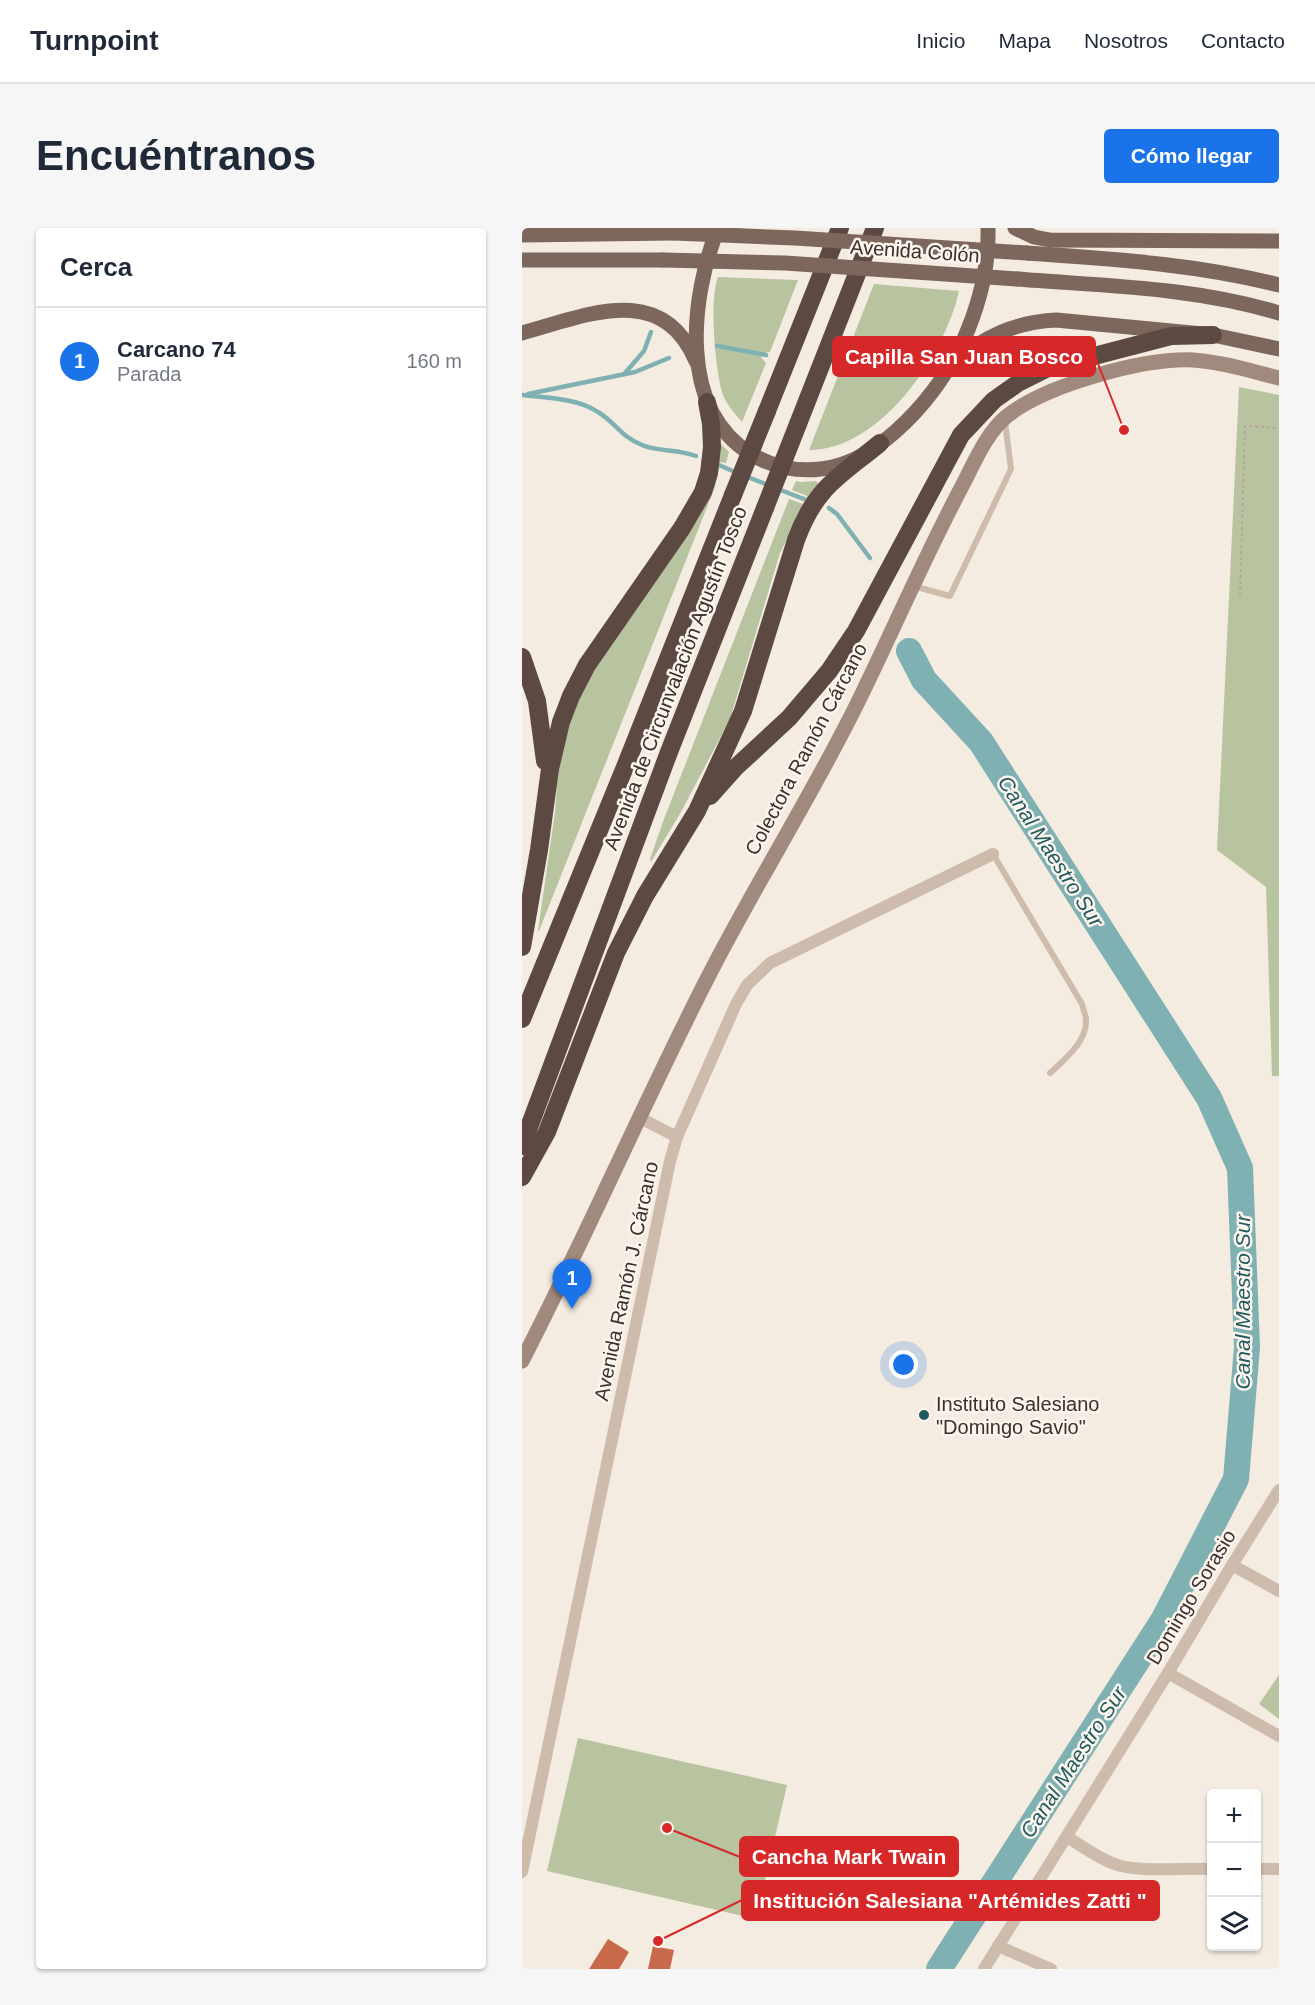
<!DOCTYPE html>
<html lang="es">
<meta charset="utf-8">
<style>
:root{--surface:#fff;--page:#f6f6f7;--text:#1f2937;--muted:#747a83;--line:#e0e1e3;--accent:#1a73e8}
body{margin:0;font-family:Arial,sans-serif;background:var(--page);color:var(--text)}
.controls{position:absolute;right:18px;bottom:18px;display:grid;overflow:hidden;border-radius:6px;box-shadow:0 2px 4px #0004}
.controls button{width:54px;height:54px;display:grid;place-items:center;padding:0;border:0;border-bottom:2px solid var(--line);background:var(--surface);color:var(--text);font:30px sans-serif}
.you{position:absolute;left:382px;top:1137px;width:21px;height:21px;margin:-15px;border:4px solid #fff;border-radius:50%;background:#1a73e8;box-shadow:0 0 0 9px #1a73e833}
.badge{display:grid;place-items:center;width:39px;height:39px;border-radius:50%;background:var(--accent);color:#fff;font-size:20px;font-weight:700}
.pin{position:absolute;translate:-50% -50px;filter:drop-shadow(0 2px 3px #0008)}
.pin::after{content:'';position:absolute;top:32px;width:21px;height:18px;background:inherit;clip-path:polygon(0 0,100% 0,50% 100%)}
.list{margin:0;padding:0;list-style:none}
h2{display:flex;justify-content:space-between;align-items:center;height:78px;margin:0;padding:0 24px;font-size:26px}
h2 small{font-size:20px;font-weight:400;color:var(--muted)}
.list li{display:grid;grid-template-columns:39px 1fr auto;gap:18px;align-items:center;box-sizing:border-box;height:108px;padding:0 24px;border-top:2px solid var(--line)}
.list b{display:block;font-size:22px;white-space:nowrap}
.list p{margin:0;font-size:20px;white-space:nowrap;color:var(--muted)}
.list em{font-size:20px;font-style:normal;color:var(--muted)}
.icon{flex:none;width:33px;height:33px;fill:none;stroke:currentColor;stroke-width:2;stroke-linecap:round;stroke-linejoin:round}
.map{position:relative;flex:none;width:757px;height:1741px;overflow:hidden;border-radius:6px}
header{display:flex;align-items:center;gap:36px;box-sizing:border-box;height:84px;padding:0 30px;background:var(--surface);border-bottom:2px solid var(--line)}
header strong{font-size:28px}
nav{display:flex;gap:33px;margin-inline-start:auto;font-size:21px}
.intro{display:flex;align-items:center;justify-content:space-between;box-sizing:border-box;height:144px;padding:0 36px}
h1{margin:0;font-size:42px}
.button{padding:15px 27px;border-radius:6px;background:var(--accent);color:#fff;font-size:21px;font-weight:700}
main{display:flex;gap:36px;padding:0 36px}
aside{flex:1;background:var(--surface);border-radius:6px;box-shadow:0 2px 4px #0004}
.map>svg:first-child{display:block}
.green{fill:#b8c4a0}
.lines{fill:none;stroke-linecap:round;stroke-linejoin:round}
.stream{stroke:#7fb0b2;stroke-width:4.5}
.river{stroke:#7fb0b2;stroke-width:26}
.building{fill:#c8694b}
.path{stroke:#b9a596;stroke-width:2;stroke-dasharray:3 3;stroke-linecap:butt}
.lane{stroke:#cdbbac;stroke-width:6}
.street{stroke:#cdbbac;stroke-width:12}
.secondary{stroke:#a18a7d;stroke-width:15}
.primary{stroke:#7d675c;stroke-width:15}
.highway{stroke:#5c4a42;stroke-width:18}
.primary-bridge{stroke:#7d675c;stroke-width:15}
.highway-bridge{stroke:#5c4a42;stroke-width:18}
.poi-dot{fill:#1f5a5e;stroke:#fbf5ee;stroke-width:2}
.labels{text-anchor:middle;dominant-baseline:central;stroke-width:5;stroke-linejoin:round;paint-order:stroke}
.street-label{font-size:20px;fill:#3b302b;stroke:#fbf5ee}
.poi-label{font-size:20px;fill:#3b302b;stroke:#fbf5ee;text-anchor:start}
.water-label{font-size:21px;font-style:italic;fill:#1f5a5e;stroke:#fbf5ee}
.leader{fill:none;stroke:#d62828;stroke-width:2}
.callout-dot{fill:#d62828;stroke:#fbf5ee;stroke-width:2}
.callout{fill:#d62828;stroke:#d62828;stroke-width:2}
.callout-label{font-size:21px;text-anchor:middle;font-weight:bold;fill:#fff}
</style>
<header>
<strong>Turnpoint</strong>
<nav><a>Inicio</a><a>Mapa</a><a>Nosotros</a><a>Contacto</a></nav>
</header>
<div class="intro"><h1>Encuéntranos</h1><a class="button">Cómo llegar</a></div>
<main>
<aside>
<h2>Cerca<small></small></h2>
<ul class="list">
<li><span class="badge">1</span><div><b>Carcano 74</b><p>Parada</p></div><em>160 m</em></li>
</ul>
</aside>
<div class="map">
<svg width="757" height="1741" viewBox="0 0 757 1741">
<rect width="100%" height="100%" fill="#f4ebe1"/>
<g class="green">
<path d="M196 49 276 52 248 124 242 125 194 117V120L238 128 244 135 220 194C213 186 205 177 201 167 193 144 187 71 196 49Z"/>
<path d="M352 56 437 63C423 126 359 222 287 222Z"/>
<path d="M717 159 757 167V848H750L744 659 695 622Z"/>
<path d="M199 216 207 224 204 235 198 234 193 259 17 703H16L33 584 37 528 56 468Z"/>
<path d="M274 253 279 254 294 253 296 256 287 267 258 325 208 491 159 584 129 634 128 631 142 591 267 271 281 276 285 268 270 262Z"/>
<path d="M757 1447V1491L737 1476Z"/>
<path d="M56 1510 265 1557 234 1691 25 1643Z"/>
</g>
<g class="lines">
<g class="stream">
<path d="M195 118 244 127"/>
<path d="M103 145 122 123 129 104"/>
<path d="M6 166 113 144 147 130"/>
<path d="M0 167C25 170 55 170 76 184 93 194 99 209 120 217 136 224 155 221 174 228"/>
<path d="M197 237 215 245"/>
<path d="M223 248 249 258"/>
<path d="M256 261 282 271"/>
<path d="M307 280 315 286 348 330"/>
</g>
<path class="river" d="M387 423 402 452 459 514 687 870 718 940 725 1119 714 1251 642 1391 417 1741"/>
</g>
<g class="building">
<path d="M86 1711 107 1724 97 1741H67Z"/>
<path d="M131 1718 152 1722 148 1741H126Z"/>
</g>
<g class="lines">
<path class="path" d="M718 368 723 198 757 200"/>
<g class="lane">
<path d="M391 358 428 368 489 241 483 194"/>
<path d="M471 626 560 776C561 781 563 786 564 790 566 813 543 831 528 845"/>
</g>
<g class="street">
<path d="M118 890 155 909"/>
<path d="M710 1337 757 1363"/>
<path d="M646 1445 757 1508"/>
<path d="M545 1609C562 1619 580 1633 599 1638 622 1644 664 1640 690 1641"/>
<path d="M734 1641H757"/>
<path d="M0 1644 148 933 155 909 214 776 225 757 248 735 471 626"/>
<path d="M476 1718 529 1741"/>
<path d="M462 1741 646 1445 710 1337 757 1262"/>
</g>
<path class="secondary" d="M0 1133C65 1007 121 876 186 749 233 657 289 569 335 476 370 405 401 332 438 262 451 238 463 206 485 188 524 157 621 130 671 132 700 134 729 143 757 150"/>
<g class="primary">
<path d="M196 0C169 68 155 181 229 226 249 238 274 244 299 241 360 234 418 164 442 111 457 77 467 37 466 0"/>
<path d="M493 0 512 9 528 12 757 13"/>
<path d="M0 7 152 5"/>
<path d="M505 25C590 31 675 36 757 57"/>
<path d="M0 32H141"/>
<path d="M495 51C583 58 672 59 757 85"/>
<path d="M0 105C63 88 139 52 174 133"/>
<path d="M433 136C460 108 496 94 534 92L691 107 757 121"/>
</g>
<g class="highway">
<path d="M245 183 318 0"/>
<path d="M276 196 353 0"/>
<path d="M0 429 15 473 23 533"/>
<path d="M188 568 213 540 267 490 307 443 334 403 439 207 472 172 496 155 526 140 649 108 691 107"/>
<path d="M0 719 17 622 28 541 39 494 49 468 65 437 160 300 181 264 187 245 190 219 189 196 185 174"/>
<path d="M0 791 105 534 211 267"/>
<path d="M0 918 147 524 243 280"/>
<path d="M0 949 25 904 94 725 123 668 175 583 221 483 274 312C294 258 317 249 358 215"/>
</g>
<g class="primary-bridge">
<path d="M152 5 273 10 505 25"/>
<path d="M141 32 263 35 495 51"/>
</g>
<g class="highway-bridge">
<path d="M211 267 245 183"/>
<path d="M243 280 276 196"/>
</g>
</g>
<circle class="poi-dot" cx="402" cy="1187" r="6"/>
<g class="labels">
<g class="street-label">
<text transform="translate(393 23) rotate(4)">Avenida Colón</text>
<text transform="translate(153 450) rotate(-69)">Avenida de Circunvalación Agustín Tosco</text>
<text transform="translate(284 521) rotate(-62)">Colectora Ramón Cárcano</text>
<text transform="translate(104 1053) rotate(-78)">Avenida Ramón J. Cárcano</text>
<text transform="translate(669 1369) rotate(-59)">Domingo Sorasio</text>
</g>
<g class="poi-label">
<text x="414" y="1176">Instituto Salesiano<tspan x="414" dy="23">"Domingo Savio"</tspan></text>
</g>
<g class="water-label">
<text transform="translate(529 623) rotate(57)">Canal Maestro Sur</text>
<text transform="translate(720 1074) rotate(-90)">Canal Maestro Sur</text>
<text transform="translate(551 1534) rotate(-57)">Canal Maestro Sur</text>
</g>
</g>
<path class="leader" d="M602 202L573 128M145 1600L218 1629M136 1713L220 1672"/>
<g class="callout-dot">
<circle cx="602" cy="202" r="6"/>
<circle cx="145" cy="1600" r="6"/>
<circle cx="136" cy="1713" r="6"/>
</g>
<g class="callout">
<rect x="311" y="109" width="262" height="39" rx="6"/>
<rect x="218" y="1609" width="218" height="39" rx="6"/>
<rect x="220" y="1653" width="417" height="39" rx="6"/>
</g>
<g class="callout-label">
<text x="442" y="136">Capilla San Juan Bosco</text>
<text x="327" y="1636">Cancha Mark Twain</text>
<text x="428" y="1680">Institución Salesiana "Artémides Zatti "</text>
</g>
</svg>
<div class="controls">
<button>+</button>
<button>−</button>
<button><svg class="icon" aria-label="layers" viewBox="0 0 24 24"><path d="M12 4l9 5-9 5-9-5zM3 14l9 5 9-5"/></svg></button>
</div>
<div class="you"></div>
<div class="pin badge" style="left:50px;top:1081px">1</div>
</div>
</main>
